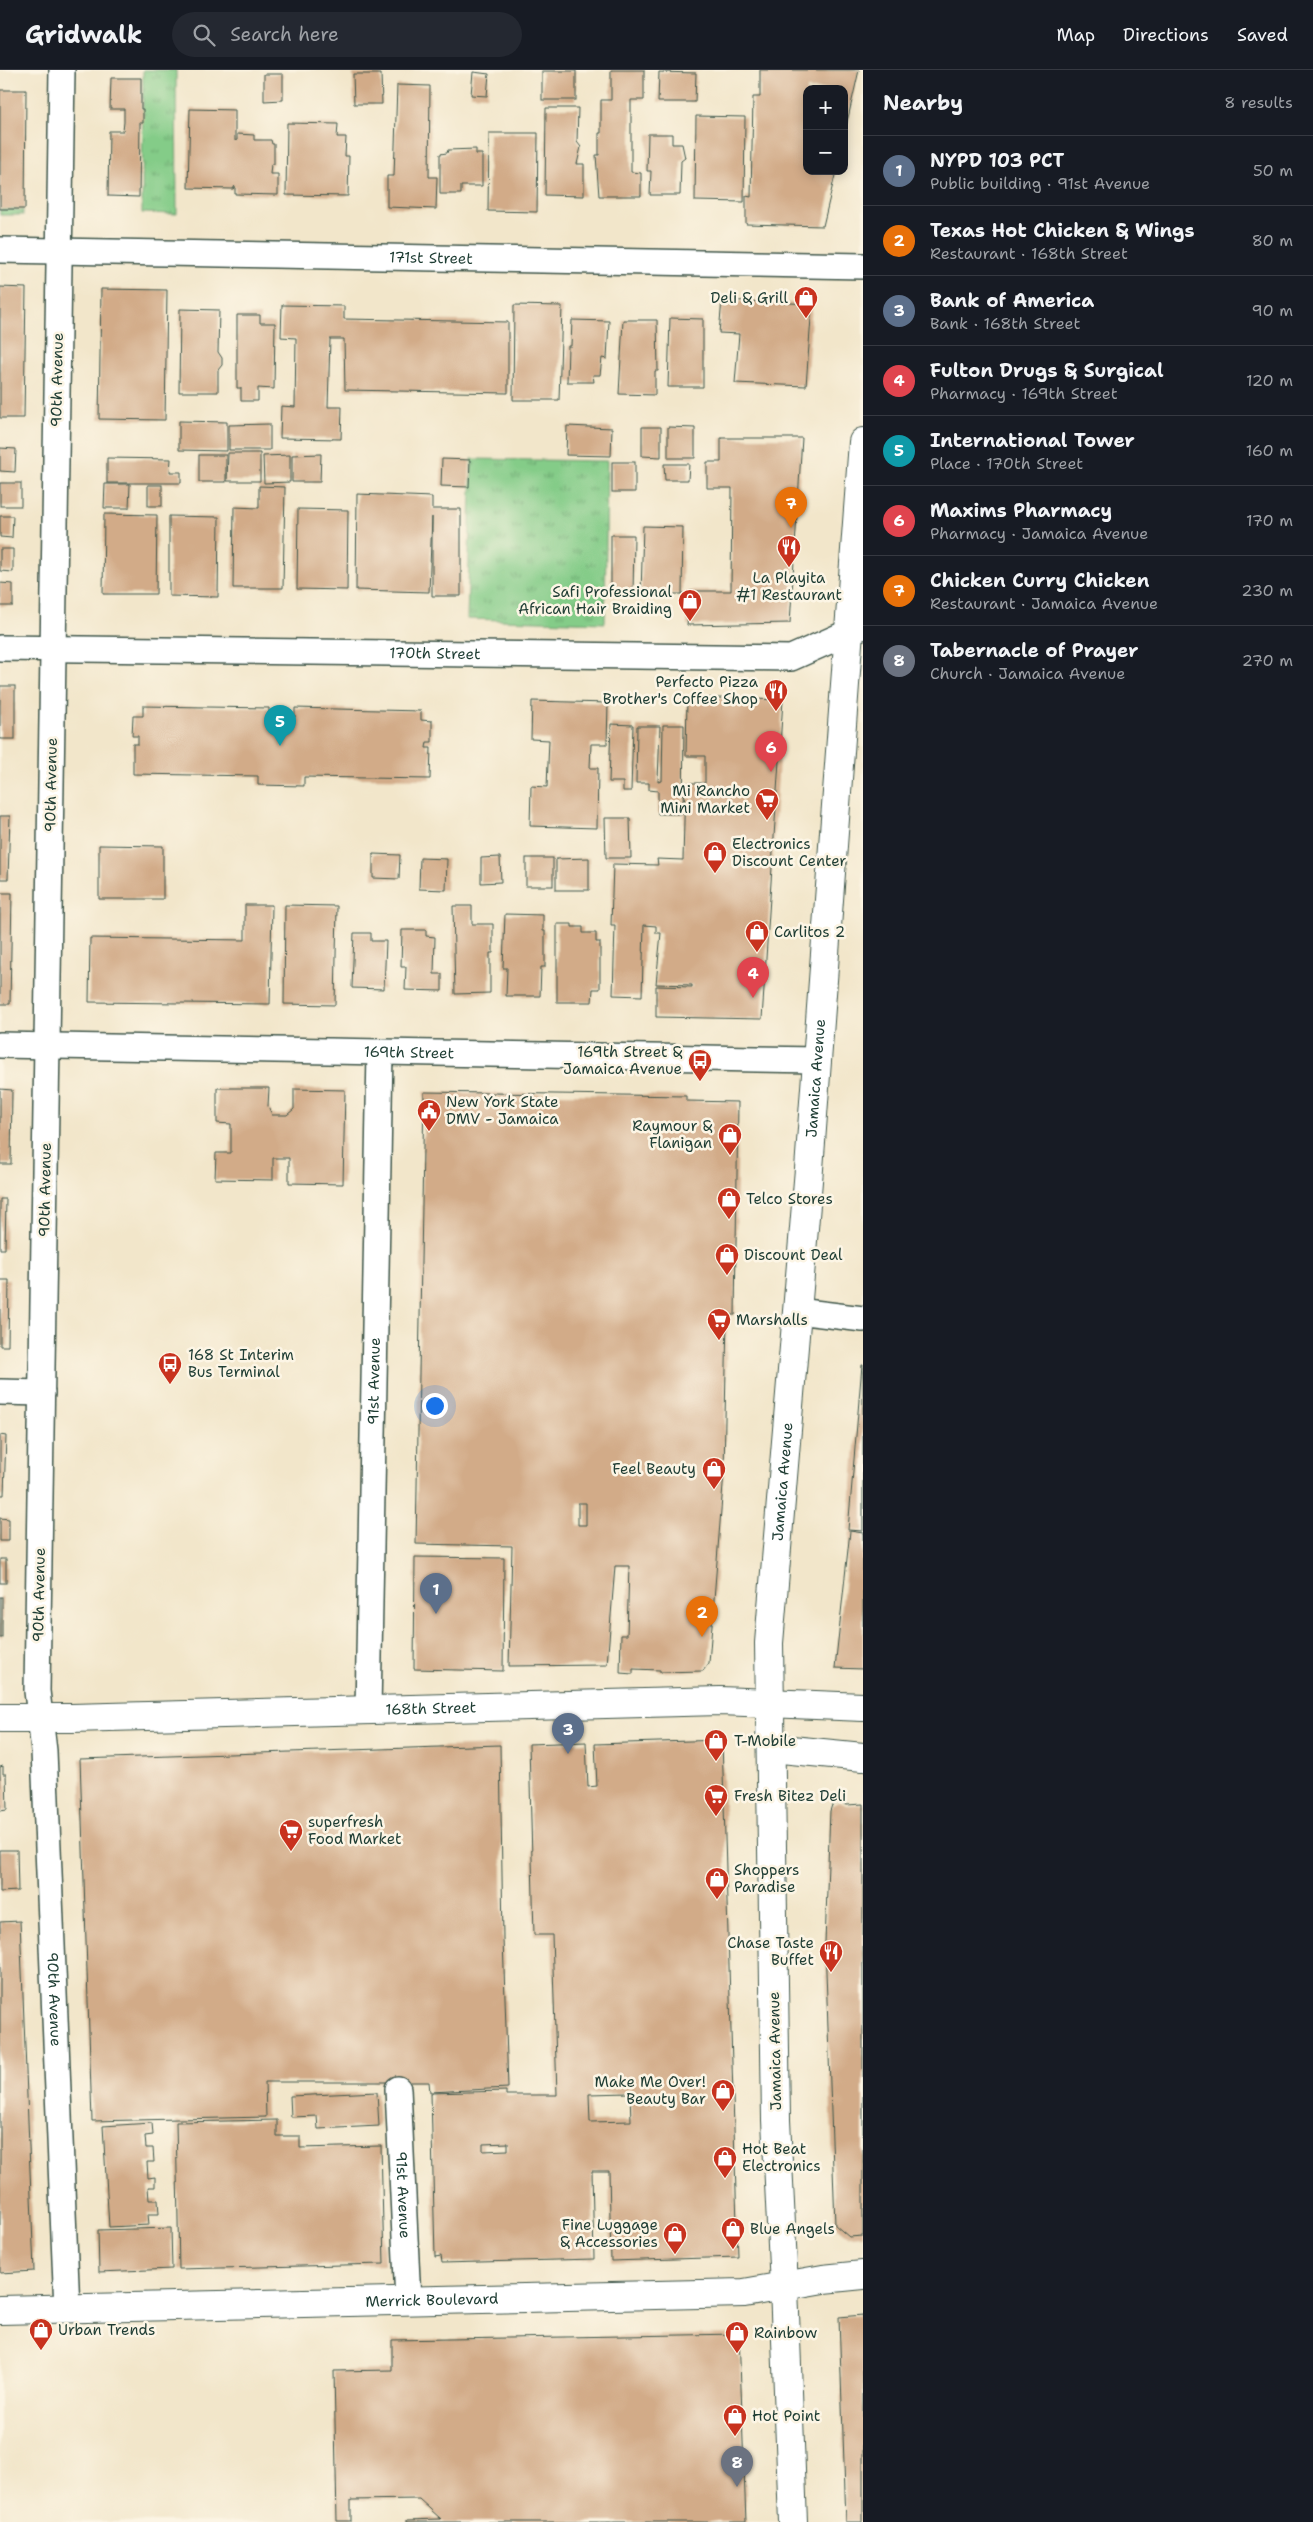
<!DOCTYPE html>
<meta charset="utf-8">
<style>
:root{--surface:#171b24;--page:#242831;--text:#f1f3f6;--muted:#9ea1a6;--line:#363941;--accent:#c8321e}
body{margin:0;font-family:"Shantell Sans",sans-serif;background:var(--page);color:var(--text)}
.controls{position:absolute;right:15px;top:15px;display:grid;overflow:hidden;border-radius:10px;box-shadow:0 2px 12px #0003}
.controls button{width:45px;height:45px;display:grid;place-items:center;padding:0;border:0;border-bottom:1px solid var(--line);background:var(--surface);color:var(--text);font:25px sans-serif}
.you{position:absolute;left:434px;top:1335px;width:18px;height:18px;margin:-12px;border:4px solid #fff;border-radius:50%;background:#1a73e8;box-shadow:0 0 0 8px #1a73e833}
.badge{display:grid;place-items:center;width:32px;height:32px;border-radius:50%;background:var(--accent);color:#fff;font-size:16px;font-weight:700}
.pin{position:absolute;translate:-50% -41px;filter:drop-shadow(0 1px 2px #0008)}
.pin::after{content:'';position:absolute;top:26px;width:18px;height:15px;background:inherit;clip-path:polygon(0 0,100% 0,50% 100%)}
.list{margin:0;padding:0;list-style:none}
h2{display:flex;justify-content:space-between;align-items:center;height:65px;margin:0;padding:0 20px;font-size:21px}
h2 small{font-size:16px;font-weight:400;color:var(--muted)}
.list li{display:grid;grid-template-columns:32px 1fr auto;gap:15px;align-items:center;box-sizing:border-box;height:70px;padding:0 20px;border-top:1px solid var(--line)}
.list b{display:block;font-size:19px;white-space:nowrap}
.list p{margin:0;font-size:16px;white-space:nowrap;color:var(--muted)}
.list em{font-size:16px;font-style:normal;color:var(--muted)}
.icon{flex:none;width:28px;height:28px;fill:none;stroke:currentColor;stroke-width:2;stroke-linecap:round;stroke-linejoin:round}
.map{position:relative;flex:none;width:863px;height:2452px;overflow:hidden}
header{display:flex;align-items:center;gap:30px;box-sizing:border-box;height:70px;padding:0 25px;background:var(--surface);border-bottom:1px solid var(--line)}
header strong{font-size:24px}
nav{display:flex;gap:28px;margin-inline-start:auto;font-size:18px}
.search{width:350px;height:45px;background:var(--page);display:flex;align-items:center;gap:12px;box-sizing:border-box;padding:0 18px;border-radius:28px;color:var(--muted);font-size:19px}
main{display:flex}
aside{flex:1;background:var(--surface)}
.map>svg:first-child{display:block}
.grass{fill:url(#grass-tufts);stroke:#52845e}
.building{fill:#d2ab88;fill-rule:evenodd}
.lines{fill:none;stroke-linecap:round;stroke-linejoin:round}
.minor-casing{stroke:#3f564a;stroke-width:28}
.secondary-casing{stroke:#3f564a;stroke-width:30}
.primary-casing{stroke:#3f564a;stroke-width:30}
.minor{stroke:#fff;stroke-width:25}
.secondary{stroke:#fff;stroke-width:28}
.primary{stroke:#fff;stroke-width:28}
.labels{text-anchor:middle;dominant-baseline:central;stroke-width:5;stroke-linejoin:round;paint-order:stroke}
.street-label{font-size:15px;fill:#1f3d34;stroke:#fcf5e5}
.poi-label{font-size:15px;fill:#1f3d34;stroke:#fcf5e5;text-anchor:start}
</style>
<header>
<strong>Gridwalk</strong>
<div class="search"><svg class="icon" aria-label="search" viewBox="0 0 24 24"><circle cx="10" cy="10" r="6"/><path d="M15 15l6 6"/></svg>Search here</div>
<nav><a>Map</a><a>Directions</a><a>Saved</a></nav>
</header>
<main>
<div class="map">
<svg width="863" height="2452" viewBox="0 0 863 2452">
<defs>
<pattern id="grass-tufts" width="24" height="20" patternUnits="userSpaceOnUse" patternTransform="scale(1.25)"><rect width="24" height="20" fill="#84cc88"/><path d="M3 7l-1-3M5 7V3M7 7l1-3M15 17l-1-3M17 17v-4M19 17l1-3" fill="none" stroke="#6ba770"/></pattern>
</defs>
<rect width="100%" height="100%" fill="#fcf5e5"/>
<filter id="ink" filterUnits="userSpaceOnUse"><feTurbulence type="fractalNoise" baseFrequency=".02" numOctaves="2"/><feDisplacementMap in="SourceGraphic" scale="10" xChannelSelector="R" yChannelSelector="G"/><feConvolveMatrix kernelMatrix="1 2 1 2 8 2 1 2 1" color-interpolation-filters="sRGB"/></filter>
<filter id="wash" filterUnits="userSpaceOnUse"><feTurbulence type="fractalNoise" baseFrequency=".0096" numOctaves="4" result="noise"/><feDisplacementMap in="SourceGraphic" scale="20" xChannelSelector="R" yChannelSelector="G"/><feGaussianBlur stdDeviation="1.12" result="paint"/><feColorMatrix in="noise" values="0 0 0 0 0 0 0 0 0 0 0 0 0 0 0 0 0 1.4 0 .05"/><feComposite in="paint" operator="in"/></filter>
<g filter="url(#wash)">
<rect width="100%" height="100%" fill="#f2e6ca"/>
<g class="grass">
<path d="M143 0H176L177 144 142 143Z"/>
<rect x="0" y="140" width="23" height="5"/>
<path d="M472 389 607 391 605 553 467 549Z"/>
</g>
<g id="blocks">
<g class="building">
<path d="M611 0H644V30H631V102L641 103V126H599L596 85H599V63H601V30H611Z"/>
<path d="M760 0H859L845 61 844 19H807V101H836L823 156 746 154V126L751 127 753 27H760Z"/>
<rect x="542" y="1" width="34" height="29"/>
<path d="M473 2 489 4 487 26 471 25Z"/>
<path d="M659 2 696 3 695 32H658Z"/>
<path d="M264 4H283V30L264 31Z"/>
<path d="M353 4H381L382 34H354Z"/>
<path d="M111 8H141V39H143V53H140L139 127 108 126 109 61H123L124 52V39H110Z"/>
<path d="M397 15 430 16 429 107H437L436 139 387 137V106H394Z"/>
<path d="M0 20H26L25 139H0Z"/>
<path d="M546 38H578L577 72 581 77 577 94H584V126L545 125Z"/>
<path d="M190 39 235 40V71L237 70V64L254 65V70H271L272 74H274V94H271L270 104H278V125L235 124V116L233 119 188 118Z"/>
<path d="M696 46 745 47 744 132 695 131Z"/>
<path d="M287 53 338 54 337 67H346L345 86H349L348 126 286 125Z"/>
<path d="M489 63H538L537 142 488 141Z"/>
<path d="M648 64H672V74H682L685 88 681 91 680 125H650L651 101H647Z"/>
<path d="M476 79V84H482V116H461V124H440V84L447 83 448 80Z"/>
<path d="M0 217 26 218 24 348H0Z"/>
<path d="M101 219 167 220 165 350 99 349Z"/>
<path d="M722 230 812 234 806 316 735 313 739 264 719 263Z"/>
<path d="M282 235 344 236V249L508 252V323L345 320 344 269H330L328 337H342L341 369 280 368 281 336 295 337 296 268 281 267Z"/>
<path d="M514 235 562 236 559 330H513Z"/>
<path d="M180 239 219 240 218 282 222 288V295L218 300V322H179Z"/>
<path d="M237 245H260V253H275L274 319 258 318V331H241V318H237Z"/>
<path d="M670 248 703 249V317H668Z"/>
<path d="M572 250 609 251 607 289 602 288 600 305H593L594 312H567L568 276H571Z"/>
<path d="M623 250H657L658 301H655V325L619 324Z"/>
<path d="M179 351 227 352V381L179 380Z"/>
<path d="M270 354V380H229V355Z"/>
<path d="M567 356 612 358 611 386 566 385Z"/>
<path d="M642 357H661V387L642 386Z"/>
<path d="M668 357 695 358V388H668Z"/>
<path d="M721 368H802L790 553 687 555 690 521H731L732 418H707V392H721Z"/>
<path d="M0 378 16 379 15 402 0 401Z"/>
<path d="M228 383H260V411H227Z"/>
<path d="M321 384 320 412H292V385Z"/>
<rect x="199" y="385" width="27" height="27"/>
<path d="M290 385V412L264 413 263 386Z"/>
<path d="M107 388 171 389 170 402H181V413H107Z"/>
<path d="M442 389 470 390 469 417 441 416Z"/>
<rect x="612" y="392" width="23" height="30"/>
<path d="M664 394H689L688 410H665Z"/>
<rect x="0" y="413" width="21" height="23"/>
<path d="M105 414H130L129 438H104Z"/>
<rect x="148" y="415" width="14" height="21"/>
<path d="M259 416 285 417 283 518H233L234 437 259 438Z"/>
<path d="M357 424 432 427V439H461V526H432V447L429 522 356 520Z"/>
<path d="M298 439 348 440 347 520 297 519Z"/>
<path d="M104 444 157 445 156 524H103Z"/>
<path d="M0 446H13L12 468 0 467Z"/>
<path d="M169 446 219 447 218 527 169 526Z"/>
<path d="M643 456 683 457 682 524H641Z"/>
<path d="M611 465H634L633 525H611Z"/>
<path d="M0 479H13V502L0 501Z"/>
<path d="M0 513 13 514V536H0Z"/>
<rect x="0" y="616" width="15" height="53"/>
<path d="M687 627 783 630 762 949 656 947V916L692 917V915L656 914 661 863H656V856L644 855 642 926 613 925 615 855H611L613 794 658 795 657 789 683 790 685 713H705V686H686Z"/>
<path d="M532 631 608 633 607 674H591L590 698H598L597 758 530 756 531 716 547 717 549 670 531 669Z"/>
<path d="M143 636 269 638V647H295V638L421 641V650L432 651V672H427L426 678H431L430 709 304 707V716L258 715V706L133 704V674H138V666H132L133 646H143Z"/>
<path d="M611 654 633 655 631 721H623V712H609Z"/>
<path d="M663 655H684L683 744H658V721L649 720V713H636L637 656H660L658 712 662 711Z"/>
<path d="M0 746H10L8 809H0Z"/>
<path d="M605 748H630L631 788H606Z"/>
<path d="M99 775 163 776V829H99Z"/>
<path d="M373 784 400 785 399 809 373 808Z"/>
<path d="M500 787 501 812 481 813V788Z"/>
<path d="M420 788 447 789 446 820 419 819Z"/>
<rect x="526" y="788" width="27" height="28"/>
<path d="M589 788V820H556V789Z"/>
<path d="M0 823H12L10 934H0Z"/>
<path d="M245 835H272L270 934 89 932 90 868 245 870Z"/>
<path d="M285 835 337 836 335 935 284 934Z"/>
<path d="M453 836H472V854H493V883H490V923L455 924Z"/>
<path d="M505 844 543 845V861H545V897H541L540 926H506L507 898H503Z"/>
<path d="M557 854H572V857H583V863H596V872H600V919H593L592 932H557Z"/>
<path d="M402 860H426V866L435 867 434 904H442V921L405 920 406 897H401Z"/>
<path d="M354 863H371V871H386L384 919 352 918Z"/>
<path d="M217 1018H269L268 1036 272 1045H287L294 1039V1019L345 1020 343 1114 289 1113V1088H273V1110L215 1109 216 1083H231V1054L217 1053Z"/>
<path d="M0 1019 12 1020 11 1094H0Z"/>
<path d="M424 1022 686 1026V1031L738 1032 735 1245H727L724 1402 709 1593 703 1601 660 1602V1600L633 1599V1604L620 1603 621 1565H627L629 1496H615L607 1595 509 1596 512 1476 416 1474ZM578 1433H586V1455H578Z"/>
<path d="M0 1129H6L5 1179H0Z"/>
<path d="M0 1210H9L8 1276H0Z"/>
<path d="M862 1295H863V1461L848 1460Z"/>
<path d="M0 1365 6 1366 4 1425H0Z"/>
<path d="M0 1448 9 1449V1471H0Z"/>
<path d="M850 1461 863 1463V1599L835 1598Z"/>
<path d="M415 1487 504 1488 503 1601 414 1599Z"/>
<rect x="0" y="1489" width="6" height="24"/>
<rect x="0" y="1527" width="2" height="41"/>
<path d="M722 1670 738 2187 611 2191 609 2101H592L594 2189 442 2193 441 2186 435 2187 431 2023 506 2021V2025H557L552 1865H534L529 1674 586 1672 588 1717 597 1716 595 1674ZM630 2023 631 2051 590 2052 589 2024ZM508 2073V2080L483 2081V2074Z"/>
<path d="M500 1675 503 1869 508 2018 430 2022 429 2012H265L266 2047 92 2051 80 1689Z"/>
<path d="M3 1696V1704H6L7 1740 0 1741V1697Z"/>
<path d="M839 1732 847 1735 863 1734V2166L849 2167 835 2155 825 1873 830 1741 832 1735Z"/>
<path d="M0 1780H17L18 1821 0 1822Z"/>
<path d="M20 1851 34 2201 0 2203V1852Z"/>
<path d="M377 2022 379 2056 318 2059 317 2046 291 2047 290 2026Z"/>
<path d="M277 2050V2066H300V2078L381 2076 384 2194 179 2199 176 2052Z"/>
<path d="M152 2053 153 2065 145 2066 146 2078H153L154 2092H147L148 2108 155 2107V2117H148L149 2130H158L159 2144H148L149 2155 109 2157 103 2056Z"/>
<path d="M171 2158 172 2199 99 2202 98 2160Z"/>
<path d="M863 2245V2452H846L839 2247Z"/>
<path d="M739 2264 746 2452H407V2450L441 2449 419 2429 351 2430V2451H337L334 2301 392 2300V2270Z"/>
</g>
</g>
</g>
<g filter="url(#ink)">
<use href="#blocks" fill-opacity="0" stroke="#3f564a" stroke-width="1"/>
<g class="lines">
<g class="minor-casing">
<g id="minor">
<path id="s1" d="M62 0 37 1621 44 1681 67 2239"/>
<path id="s2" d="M0 180 863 196"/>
<path id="s3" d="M0 578 791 588 863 556"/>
<path id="s4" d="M0 975 817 990"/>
<path d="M797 1241 863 1249"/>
<path d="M0 1322 42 1323"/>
<path id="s5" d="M368 1641 380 982"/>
<path id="s6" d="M398 2019 408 2231"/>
</g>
</g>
<g class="secondary-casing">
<path id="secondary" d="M784 2217 793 2452"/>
</g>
<g class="primary-casing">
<g id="primary">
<path id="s7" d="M0 1648H71L720 1631 863 1637"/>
<path d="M771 1678 863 1687"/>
<path id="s8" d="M784 2217 776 2050 769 1573 809 1099 863 372"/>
<path id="s9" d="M0 2240 744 2223 823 2209 863 2205"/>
</g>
</g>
<use href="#minor" class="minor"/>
<use href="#secondary" class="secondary"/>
<use href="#primary" class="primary"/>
</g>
</g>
<defs>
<g id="shop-pin" transform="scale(1.25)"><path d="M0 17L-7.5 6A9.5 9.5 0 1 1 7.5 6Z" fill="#c8321e" stroke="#fcf5e5"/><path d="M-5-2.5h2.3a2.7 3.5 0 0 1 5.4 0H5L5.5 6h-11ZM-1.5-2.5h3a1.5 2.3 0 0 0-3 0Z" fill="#fff"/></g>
<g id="restaurant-pin" transform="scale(1.25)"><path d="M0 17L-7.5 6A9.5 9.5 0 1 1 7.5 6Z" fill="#c8321e" stroke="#fcf5e5"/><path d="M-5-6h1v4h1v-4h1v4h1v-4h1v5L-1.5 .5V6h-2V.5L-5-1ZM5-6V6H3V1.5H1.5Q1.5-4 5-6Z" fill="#fff"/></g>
<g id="supermarket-pin" transform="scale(1.25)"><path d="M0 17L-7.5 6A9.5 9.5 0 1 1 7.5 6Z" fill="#c8321e" stroke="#fcf5e5"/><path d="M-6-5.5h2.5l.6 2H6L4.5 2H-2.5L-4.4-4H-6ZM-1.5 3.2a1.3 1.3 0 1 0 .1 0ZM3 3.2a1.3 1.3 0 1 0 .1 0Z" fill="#fff"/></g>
<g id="bus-pin" transform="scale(1.25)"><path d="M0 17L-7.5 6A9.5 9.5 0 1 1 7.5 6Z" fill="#c8321e" stroke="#fcf5e5"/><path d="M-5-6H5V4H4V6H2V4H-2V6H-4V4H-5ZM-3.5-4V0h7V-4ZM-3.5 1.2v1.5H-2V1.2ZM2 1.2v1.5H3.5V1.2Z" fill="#fff"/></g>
<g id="civic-pin" transform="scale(1.25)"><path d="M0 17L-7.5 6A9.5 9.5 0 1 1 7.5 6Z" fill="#c8321e" stroke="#fcf5e5"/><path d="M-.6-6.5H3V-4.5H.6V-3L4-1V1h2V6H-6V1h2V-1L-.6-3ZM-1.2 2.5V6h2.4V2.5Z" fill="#fff"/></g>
</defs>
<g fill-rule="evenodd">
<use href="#shop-pin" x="806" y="228"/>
<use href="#restaurant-pin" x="789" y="477"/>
<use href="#shop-pin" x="690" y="531"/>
<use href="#restaurant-pin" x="776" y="621"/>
<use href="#supermarket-pin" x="767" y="730"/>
<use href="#shop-pin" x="715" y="783"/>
<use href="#shop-pin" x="757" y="862"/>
<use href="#bus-pin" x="700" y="991"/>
<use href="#civic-pin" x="429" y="1041"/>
<use href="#shop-pin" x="730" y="1065"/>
<use href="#shop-pin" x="729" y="1129"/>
<use href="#shop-pin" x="727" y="1185"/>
<use href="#supermarket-pin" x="719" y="1250"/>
<use href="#bus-pin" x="170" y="1294"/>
<use href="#shop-pin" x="714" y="1399"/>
<use href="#shop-pin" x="716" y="1671"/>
<use href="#supermarket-pin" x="716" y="1726"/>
<use href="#supermarket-pin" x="291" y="1761"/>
<use href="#shop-pin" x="717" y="1809"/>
<use href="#restaurant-pin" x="831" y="1882"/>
<use href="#shop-pin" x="723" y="2021"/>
<use href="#shop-pin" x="725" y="2088"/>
<use href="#shop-pin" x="733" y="2159"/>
<use href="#shop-pin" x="675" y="2164"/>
<use href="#shop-pin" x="41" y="2260"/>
<use href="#shop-pin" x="737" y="2263"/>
<use href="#shop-pin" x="735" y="2346"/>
</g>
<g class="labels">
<g class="street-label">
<text stroke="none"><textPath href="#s2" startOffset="431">171st Street</textPath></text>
<text transform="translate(57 310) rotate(-89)">90th Avenue</text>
<text stroke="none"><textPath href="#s3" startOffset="435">170th Street</textPath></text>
<text transform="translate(51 715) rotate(-89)">90th Avenue</text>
<text stroke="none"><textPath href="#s4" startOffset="409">169th Street</textPath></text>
<text stroke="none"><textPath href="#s8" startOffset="1211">Jamaica Avenue</textPath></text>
<text transform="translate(45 1120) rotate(-89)">90th Avenue</text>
<text stroke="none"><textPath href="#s5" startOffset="330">91st Avenue</textPath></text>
<text stroke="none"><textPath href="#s8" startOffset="806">Jamaica Avenue</textPath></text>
<text transform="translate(39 1525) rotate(-89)">90th Avenue</text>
<text stroke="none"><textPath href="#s7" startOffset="431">168th Street</textPath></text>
<text stroke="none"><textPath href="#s1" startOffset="1930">90th Avenue</textPath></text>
<text transform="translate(775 1981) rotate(-91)">Jamaica Avenue</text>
<text stroke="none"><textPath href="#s6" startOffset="106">91st Avenue</textPath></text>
<text stroke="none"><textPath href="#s9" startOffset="432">Merrick Boulevard</textPath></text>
</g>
<g class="poi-label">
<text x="788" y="228" text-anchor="end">Deli &amp; Grill</text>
<text x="789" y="508" text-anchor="middle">La Playita<tspan x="789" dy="17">#1 Restaurant</tspan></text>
<text x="672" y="522" text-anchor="end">Safi Professional<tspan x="672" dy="17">African Hair Braiding</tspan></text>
<text x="758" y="612" text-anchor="end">Perfecto Pizza<tspan x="758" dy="17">Brother's Coffee Shop</tspan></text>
<text x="750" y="721" text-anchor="end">Mi Rancho<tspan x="750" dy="17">Mini Market</tspan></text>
<text x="732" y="774">Electronics<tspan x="732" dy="17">Discount Center</tspan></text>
<text x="774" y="862">Carlitos 2</text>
<text x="682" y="982" text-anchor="end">169th Street &amp;<tspan x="682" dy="17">Jamaica Avenue</tspan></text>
<text x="446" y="1032">New York State<tspan x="446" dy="17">DMV - Jamaica</tspan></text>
<text x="712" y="1056" text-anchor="end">Raymour &amp;<tspan x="712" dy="17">Flanigan</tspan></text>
<text x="746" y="1129">Telco Stores</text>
<text x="744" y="1185">Discount Deal</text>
<text x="736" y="1250">Marshalls</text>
<text x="188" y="1285">168 St Interim<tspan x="188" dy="17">Bus Terminal</tspan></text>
<text x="696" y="1399" text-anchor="end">Feel Beauty</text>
<text x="734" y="1671">T-Mobile</text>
<text x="734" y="1726">Fresh Bitez Deli</text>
<text x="308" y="1752">superfresh<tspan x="308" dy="17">Food Market</tspan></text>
<text x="734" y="1800">Shoppers<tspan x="734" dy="17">Paradise</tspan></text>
<text x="814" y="1873" text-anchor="end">Chase Taste<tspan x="814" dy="17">Buffet</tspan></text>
<text x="706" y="2012" text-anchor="end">Make Me Over!<tspan x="706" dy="17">Beauty Bar</tspan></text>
<text x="742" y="2079">Hot Beat<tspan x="742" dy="17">Electronics</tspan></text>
<text x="658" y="2155" text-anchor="end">Fine Luggage<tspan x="658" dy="17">&amp; Accessories</tspan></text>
<text x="750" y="2159">Blue Angels</text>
<text x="58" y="2260">Urban Trends</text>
<text x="754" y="2263">Rainbow</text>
<text x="752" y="2346">Hot Point</text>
</g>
</g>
</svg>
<div class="controls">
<button>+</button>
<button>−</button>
</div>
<div class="you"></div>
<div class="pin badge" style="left:436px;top:1544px;background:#5c6f8a">1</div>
<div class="pin badge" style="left:702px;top:1567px;background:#e8710a">2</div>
<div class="pin badge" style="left:568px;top:1684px;background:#5c6f8a">3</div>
<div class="pin badge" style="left:753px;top:928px;background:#e0444e">4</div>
<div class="pin badge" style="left:280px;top:676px;background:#0f9aa8">5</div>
<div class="pin badge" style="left:771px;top:702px;background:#e0444e">6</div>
<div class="pin badge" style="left:791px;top:458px;background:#e8710a">7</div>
<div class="pin badge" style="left:737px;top:2417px;background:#6b7280">8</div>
</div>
<aside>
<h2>Nearby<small>8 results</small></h2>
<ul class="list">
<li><span class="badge" style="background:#5c6f8a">1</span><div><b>NYPD 103 PCT</b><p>Public building · 91st Avenue</p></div><em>50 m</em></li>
<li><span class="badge" style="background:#e8710a">2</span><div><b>Texas Hot Chicken &amp; Wings</b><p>Restaurant · 168th Street</p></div><em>80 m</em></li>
<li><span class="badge" style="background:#5c6f8a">3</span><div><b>Bank of America</b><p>Bank · 168th Street</p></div><em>90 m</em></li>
<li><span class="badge" style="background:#e0444e">4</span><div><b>Fulton Drugs &amp; Surgical</b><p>Pharmacy · 169th Street</p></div><em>120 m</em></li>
<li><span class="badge" style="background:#0f9aa8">5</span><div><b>International Tower</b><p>Place · 170th Street</p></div><em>160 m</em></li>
<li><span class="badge" style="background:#e0444e">6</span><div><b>Maxims Pharmacy</b><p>Pharmacy · Jamaica Avenue</p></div><em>170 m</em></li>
<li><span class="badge" style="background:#e8710a">7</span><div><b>Chicken Curry Chicken</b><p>Restaurant · Jamaica Avenue</p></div><em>230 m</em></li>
<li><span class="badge" style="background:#6b7280">8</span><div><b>Tabernacle of Prayer</b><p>Church · Jamaica Avenue</p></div><em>270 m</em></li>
</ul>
</aside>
</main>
